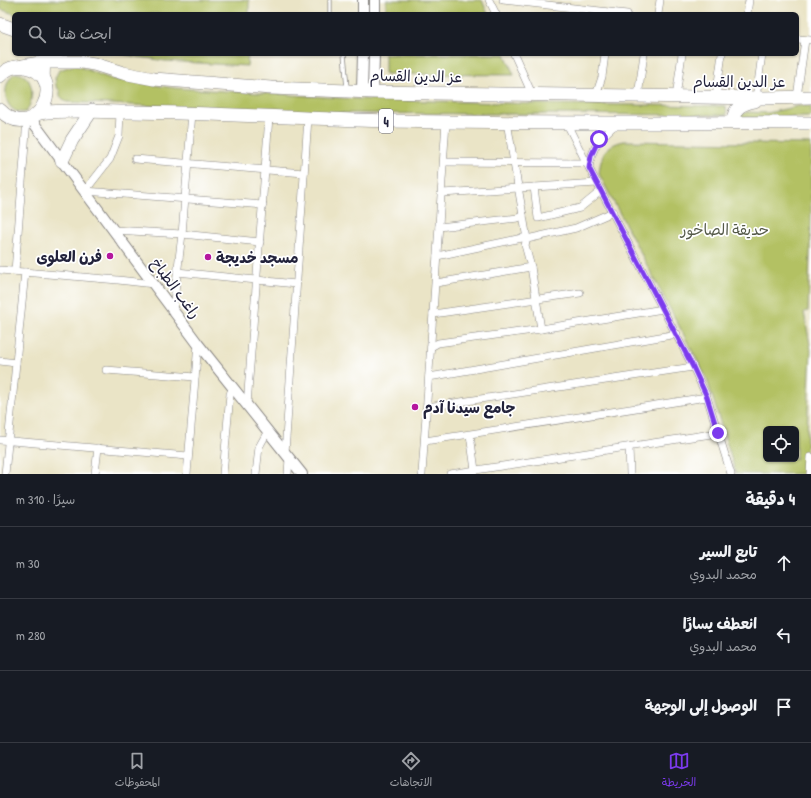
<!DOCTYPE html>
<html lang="ar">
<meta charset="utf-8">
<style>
:root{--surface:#171b24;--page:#20242c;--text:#f1f3f6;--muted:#9ea1a6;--line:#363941;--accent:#7c3aed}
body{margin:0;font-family:"Patrick Hand","Playpen Sans Arabic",sans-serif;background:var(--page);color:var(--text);direction:rtl}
.controls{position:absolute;right:12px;bottom:12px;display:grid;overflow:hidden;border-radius:6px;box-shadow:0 1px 3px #0004}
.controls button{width:36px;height:36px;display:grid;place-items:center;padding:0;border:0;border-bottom:1px solid var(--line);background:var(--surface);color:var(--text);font:20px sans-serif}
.stop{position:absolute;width:12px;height:12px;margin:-9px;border:3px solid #7c3aed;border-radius:50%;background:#fff}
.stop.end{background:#7c3aed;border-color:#fff;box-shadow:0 1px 4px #0008}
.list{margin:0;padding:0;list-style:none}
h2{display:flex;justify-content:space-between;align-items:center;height:52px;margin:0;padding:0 16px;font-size:17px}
h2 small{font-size:13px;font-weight:400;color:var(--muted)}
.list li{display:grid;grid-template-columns:26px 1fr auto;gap:12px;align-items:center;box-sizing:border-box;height:72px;padding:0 16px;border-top:1px solid var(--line)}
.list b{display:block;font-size:15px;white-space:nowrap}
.list p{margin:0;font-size:13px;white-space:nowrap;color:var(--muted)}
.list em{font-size:13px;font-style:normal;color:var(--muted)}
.icon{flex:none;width:22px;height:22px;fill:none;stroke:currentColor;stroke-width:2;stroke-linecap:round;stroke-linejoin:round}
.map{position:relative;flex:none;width:811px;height:474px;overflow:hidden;direction:ltr}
.search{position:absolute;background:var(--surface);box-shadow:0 1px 3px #0004;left:12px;right:12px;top:12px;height:44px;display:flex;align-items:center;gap:10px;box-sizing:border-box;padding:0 14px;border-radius:6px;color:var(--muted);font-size:15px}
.sheet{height:268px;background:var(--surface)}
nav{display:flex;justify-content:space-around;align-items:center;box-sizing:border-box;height:56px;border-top:1px solid var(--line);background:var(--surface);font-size:11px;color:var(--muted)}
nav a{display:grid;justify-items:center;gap:2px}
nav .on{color:var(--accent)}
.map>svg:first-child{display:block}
.green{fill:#b3c163;stroke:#6a724f;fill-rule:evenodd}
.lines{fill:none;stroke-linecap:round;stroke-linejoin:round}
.lane-casing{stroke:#868380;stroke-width:5}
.street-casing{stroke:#868380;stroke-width:8}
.secondary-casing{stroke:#868380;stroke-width:12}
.primary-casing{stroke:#868380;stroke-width:12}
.highway-casing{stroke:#868380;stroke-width:14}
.lane{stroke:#fff;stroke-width:3.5}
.street{stroke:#fff;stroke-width:7}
.secondary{stroke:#fff;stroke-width:10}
.primary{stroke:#fff;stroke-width:11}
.highway{stroke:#fff;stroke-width:13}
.route{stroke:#7c3aed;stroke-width:5}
.poi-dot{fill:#b5179e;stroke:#fff;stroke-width:1.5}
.labels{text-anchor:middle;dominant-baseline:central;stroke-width:3.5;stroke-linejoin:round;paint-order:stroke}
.shield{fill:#fff;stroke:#646476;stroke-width:1}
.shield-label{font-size:14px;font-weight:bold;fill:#22223b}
.street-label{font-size:15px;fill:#22223b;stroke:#fff}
.park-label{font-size:15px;fill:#555a49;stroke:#fff}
.poi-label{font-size:15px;font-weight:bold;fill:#22223b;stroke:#fff;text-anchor:start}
</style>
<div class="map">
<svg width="811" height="474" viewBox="0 0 811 474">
<rect width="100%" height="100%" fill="#fff"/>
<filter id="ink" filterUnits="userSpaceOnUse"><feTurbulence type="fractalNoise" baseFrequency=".025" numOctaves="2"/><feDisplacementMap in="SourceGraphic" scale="8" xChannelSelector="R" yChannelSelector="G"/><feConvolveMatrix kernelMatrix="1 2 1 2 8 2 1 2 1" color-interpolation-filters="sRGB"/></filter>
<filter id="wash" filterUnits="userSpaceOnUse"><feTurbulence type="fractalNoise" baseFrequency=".012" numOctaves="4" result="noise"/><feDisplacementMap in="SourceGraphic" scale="16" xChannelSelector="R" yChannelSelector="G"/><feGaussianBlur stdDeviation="0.9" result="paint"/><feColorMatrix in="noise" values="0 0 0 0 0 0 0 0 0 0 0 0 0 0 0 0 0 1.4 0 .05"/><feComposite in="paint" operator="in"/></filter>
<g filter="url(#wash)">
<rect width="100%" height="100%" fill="#eae4c6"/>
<g class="green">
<path d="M0 0H249V14H14L0 9Z"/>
<path d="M386 0H482L488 14H386Z"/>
<path d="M121 54H248L247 66 165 61Z"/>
<path d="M385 54H505L514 75 385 74Z"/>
<path d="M75 65 111 79 175 88 358 99 539 104 726 106 727 115 307 113 66 102 60 96V91L56 86 55 78 59 70Z"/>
<path d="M15 73C35 74 35 99 26 112 3 116 0 83 15 73Z"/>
<path d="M798 106H811V117L751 118 739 116 747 112 768 113Z"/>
<path d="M624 141 811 144V224L808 311 804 312 811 350 805 474H736L707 379 599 174C601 155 605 145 624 141ZM766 429H796V459H766Z"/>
</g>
</g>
<g filter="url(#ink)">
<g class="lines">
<g class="lane-casing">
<g id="lane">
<path d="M330 14V0"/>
<path d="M344 54 347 88"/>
</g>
</g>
<g class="street-casing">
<g id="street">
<path d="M489 0 496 14"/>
<path d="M503 0 627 14"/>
<path d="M658 14 660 0"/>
<path d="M747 14 749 0"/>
<path d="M797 39 811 40"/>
<path d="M514 54 532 94"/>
<path d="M596 95 602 77 605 54"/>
<path d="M638 96 644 54"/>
<path d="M676 97 682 54"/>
<path d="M716 97 722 54"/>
<path d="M797 97 805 40"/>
<path d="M756 98 762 54"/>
<path d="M507 122 527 239 525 245 531 267 541 329"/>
<path d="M566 122 588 166"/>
<path d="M616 124C600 138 592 146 589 168L693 367 707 397 731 474"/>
<path d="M135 159 304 173"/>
<path d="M444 162 587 163"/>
<path d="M534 187 538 218 580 208 601 191"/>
<path d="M85 191 263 205"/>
<path d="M85 191 110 159 119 136 120 112"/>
<path d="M442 193 597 183"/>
<path d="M439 227 518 218 523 215"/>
<path d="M114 230 182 234 260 242"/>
<path d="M437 256 522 238 527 239 576 228 613 212"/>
<path d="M0 270 118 280 154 284"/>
<path d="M15 271 27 119"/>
<path d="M177 272 296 284"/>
<path d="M436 283 531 267"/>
<path d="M173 309 182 234 192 113"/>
<path d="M433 314 580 293"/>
<path d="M431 347 438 343 541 329 663 309"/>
<path d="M0 361 16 363"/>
<path d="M106 370 195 377"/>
<path d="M429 377 677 334"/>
<path d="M247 405 269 117"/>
<path d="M427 407 693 367"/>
<path d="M470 435 475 470"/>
<path d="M0 440 188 456"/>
<path d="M425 441 707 397"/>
<path d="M629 447 630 474"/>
<path d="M285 453 308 118"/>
<path d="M5 474 25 272"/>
<path d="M95 474 98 448"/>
<path d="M187 474 198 344"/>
<path d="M223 474 230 394 233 387"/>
<path d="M256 474 259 447 268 431"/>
<path d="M288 474 289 458"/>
<path d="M422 474 446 122"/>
<path d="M450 474 718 433"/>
<path d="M810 474 811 457"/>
</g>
</g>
<g class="secondary-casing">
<g id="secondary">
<path d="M363 14V0"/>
<path d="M375 14V0"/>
<path d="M362 91 363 54"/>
<path d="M373 92 374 54"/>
<path d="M30 118 198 344 302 474"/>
</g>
</g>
<g class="primary-casing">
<path id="primary" d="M44 81 45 54"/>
</g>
<g class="highway-casing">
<g id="highway">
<path d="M0 24 14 29"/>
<path d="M23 66 45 62H82L94 64 123 73 154 79 271 88 373 92 764 98 811 97"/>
<path d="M0 76C6 69 15 65 25 67 71 75 36 147 0 110"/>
<path d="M39 113C70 109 100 112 132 112 207 113 282 117 357 120 508 125 660 122 811 123"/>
<path d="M733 122C734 107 741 104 755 101"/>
<path d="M62 161 72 140 92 110"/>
</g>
</g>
<use href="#lane" class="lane"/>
<use href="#street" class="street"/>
<use href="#secondary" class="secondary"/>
<use href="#primary" class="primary"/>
<use href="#highway" class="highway"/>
</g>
</g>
<g class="lines" filter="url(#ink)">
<path class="route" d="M599 139 591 156 589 168 693 367 707 397 718 433"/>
</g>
<g class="poi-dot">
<circle cx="110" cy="256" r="4"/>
<circle cx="208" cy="257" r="4"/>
<circle cx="415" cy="407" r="4"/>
</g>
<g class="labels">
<rect class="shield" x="379" y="109" width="14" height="24" rx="3"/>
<g class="shield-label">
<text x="386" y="121">4</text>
</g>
<g class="street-label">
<text transform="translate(416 76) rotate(1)">عز الدين القسام</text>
<text x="739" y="81">عز الدين القسام</text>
<text transform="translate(176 288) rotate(53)">راغب الطباخ</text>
</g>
<g class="park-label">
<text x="725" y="229">حديقة الصاخور</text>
</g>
<g class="poi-label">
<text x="102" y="256" text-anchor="end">فرن العلوى</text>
<text x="216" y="257">مسجد خديجة</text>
<text x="423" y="407">جامع سيدنا آدم</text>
</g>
</g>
</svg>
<div class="controls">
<button><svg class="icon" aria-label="locate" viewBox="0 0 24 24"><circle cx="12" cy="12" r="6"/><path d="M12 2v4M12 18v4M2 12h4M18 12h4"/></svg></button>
</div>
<div class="stop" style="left:599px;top:139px"></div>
<div class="stop end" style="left:718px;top:433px"></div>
<div class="search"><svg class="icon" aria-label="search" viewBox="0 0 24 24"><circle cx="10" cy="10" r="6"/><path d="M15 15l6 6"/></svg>ابحث هنا</div>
</div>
<section class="sheet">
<h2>4 دقيقة<small>سيرًا · 310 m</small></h2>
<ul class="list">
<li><svg class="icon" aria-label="ahead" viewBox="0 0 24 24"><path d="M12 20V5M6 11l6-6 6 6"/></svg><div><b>تابع السير</b><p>محمد البدوي</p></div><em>30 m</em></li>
<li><svg class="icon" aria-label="left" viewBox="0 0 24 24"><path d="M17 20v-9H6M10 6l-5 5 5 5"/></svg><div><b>انعطف يسارًا</b><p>محمد البدوي</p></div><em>280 m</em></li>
<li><svg class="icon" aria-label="arrive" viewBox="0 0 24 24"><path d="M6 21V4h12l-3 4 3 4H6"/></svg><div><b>الوصول إلى الوجهة</b></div></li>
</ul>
</section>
<nav>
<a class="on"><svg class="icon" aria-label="map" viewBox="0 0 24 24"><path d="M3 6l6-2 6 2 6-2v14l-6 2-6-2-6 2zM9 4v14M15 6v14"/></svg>الخريطة</a>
<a><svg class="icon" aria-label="directions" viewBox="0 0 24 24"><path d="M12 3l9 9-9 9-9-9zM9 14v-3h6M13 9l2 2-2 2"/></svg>الاتجاهات</a>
<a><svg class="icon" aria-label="saved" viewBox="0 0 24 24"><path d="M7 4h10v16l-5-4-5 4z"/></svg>المحفوظات</a>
</nav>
